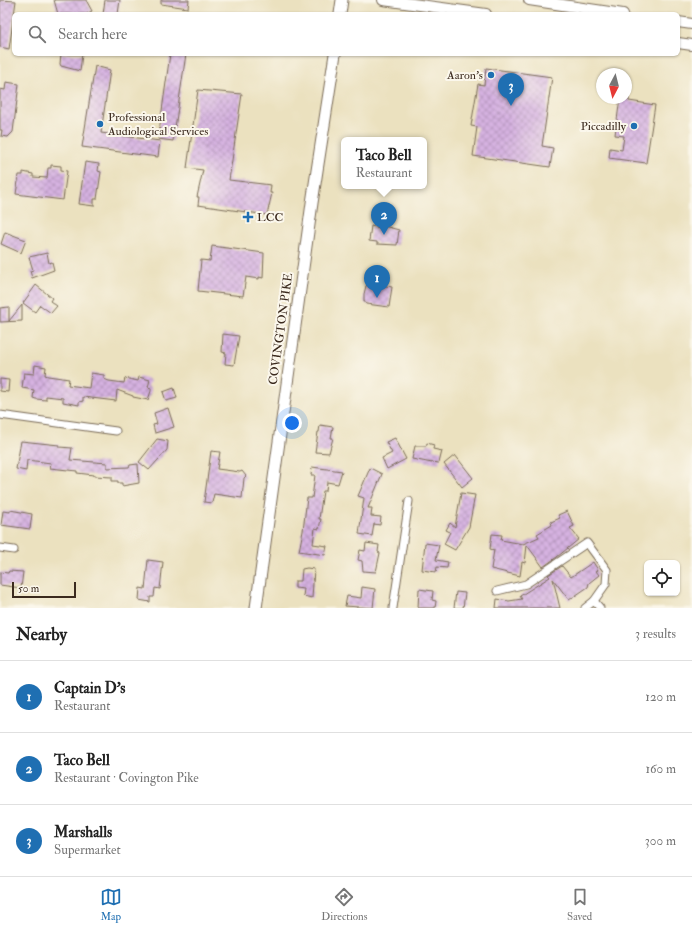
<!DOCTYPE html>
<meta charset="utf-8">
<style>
:root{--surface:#fff;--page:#f2f2f2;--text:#222;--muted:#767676;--line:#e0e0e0;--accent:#1f6fb2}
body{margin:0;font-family:"IM FELL Double Pica",serif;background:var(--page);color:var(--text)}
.controls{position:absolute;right:12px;bottom:12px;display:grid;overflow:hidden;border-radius:6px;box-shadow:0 1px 3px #0004}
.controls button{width:36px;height:36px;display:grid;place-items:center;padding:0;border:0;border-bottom:1px solid var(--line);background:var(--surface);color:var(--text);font:20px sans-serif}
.compass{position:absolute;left:596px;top:68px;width:36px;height:36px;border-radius:50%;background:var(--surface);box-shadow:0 1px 3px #0004;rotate:187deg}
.scale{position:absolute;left:12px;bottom:10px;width:64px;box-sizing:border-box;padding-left:4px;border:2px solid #3b2a1e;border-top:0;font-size:11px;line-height:14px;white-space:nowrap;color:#3b2a1e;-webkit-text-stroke:3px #fbf7ec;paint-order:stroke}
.you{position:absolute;left:292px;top:423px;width:14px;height:14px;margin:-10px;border:3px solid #fff;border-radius:50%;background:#1a73e8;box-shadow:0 0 0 6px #1a73e833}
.badge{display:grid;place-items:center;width:26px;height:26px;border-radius:50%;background:var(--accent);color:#fff;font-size:13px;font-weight:700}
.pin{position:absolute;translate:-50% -33px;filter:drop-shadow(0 1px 2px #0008)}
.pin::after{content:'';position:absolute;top:21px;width:14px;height:12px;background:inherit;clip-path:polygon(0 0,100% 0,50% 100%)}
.popup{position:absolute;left:341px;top:137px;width:86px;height:52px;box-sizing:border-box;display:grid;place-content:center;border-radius:6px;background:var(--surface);filter:drop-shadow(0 1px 3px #0005);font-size:13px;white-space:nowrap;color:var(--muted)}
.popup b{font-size:15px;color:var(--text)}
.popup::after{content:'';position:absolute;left:50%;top:100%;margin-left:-8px;border:8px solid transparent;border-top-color:var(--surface)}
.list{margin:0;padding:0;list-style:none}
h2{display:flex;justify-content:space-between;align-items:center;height:52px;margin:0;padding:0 16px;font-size:17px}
h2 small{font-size:13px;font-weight:400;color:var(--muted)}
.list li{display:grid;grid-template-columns:26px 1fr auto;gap:12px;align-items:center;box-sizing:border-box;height:72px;padding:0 16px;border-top:1px solid var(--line)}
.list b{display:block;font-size:15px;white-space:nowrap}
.list p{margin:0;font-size:13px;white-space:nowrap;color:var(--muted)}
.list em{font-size:13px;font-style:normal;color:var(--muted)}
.icon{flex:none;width:22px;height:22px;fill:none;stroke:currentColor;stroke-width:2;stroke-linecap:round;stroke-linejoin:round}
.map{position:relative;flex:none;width:692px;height:608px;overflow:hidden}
.search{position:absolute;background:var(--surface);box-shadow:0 1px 3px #0004;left:12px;right:12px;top:12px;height:44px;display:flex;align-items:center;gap:10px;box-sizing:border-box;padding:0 14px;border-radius:6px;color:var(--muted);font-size:15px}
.sheet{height:268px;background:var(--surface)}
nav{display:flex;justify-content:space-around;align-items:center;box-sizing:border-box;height:56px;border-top:1px solid var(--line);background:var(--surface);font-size:11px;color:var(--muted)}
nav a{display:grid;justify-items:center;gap:2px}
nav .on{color:var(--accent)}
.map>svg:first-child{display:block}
.building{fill:url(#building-cross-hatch)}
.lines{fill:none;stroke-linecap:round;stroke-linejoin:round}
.street-casing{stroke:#796a56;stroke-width:9}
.secondary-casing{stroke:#796a56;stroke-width:12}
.primary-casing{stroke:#796a56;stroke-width:13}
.street{stroke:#fff;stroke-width:7}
.secondary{stroke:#fff;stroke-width:10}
.primary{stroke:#fff;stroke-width:11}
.poi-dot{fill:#1f6fb2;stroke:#fbf7ec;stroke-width:1.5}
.labels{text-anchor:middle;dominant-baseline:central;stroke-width:4;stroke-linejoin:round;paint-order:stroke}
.poi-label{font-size:12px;fill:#3b2a1e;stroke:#fbf7ec;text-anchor:end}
.street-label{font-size:12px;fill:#3b2a1e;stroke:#fbf7ec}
</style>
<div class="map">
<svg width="692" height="608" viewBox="0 0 692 608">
<defs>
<pattern id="building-cross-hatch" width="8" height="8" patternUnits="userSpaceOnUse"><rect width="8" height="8" fill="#d6b2e1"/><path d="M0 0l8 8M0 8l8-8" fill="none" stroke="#af91b6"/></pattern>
</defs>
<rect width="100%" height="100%" fill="#fbf7ec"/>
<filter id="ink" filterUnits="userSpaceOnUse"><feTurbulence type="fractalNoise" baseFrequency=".025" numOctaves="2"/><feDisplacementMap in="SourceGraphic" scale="8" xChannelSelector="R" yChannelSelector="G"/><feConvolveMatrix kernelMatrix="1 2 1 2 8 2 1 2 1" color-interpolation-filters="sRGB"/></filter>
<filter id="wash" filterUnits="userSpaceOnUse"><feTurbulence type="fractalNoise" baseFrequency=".012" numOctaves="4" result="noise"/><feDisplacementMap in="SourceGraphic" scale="16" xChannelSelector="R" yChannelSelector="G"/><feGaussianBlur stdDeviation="0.9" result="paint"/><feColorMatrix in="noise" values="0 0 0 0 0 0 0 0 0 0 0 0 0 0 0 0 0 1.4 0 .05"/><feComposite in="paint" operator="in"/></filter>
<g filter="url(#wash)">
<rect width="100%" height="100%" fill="#ebe1bf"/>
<g id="blocks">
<g class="building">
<path d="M0 0 16 1 9 49 0 47Z"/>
<path d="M54 0H86L92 11 86 14H58Z"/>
<path d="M105 0H120L118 14H103Z"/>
<path d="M161 0H189L188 8 161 4Z"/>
<path d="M61 54H82L80 71 61 66 60 64Z"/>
<path d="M170 54H186L173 141 158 139Z"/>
<path d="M95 66 110 70 101 133 160 141 158 157 82 147Z"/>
<path d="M486 68 552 77 542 146 553 148 550 167 473 156 477 127 471 126 478 84 484 85Z"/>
<path d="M6 82 19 84 13 132 8 137 1 136 2 130H0V89L5 90Z"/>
<path d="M198 90 242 94 229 180 271 185 270 193H272L267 215 198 205 199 197H197L203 170 187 168Z"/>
<path d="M620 98H629V101L655 105 646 163 609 158 610 148 622 150 624 136 615 135Z"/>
<path d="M85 162 99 164 98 171 101 172 97 199H94V206L79 204Z"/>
<path d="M51 165 61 166V170L67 171 63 200 16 194 19 175H23V172L33 174V177L47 178 48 168H51Z"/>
<path d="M371 226 380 228 384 226 399 230 397 245 377 244V242L369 241Z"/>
<path d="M5 232 26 240 21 253 1 244Z"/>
<path d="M212 246 264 253 263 278 259 277V279L246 277 243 296 198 291 201 260 210 261Z"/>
<path d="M47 253 49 263 52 262 54 270 32 278 30 271 33 270 29 257Z"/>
<path d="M369 283 392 287 389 307 366 304 364 301V294L366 286Z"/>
<path d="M36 285 52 298 50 301 57 306 51 313 40 305 35 312 23 303Z"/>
<path d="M22 305V321L0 322V308L9 307V321Z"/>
<path d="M223 334 239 336 234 365 225 364 226 353 222 352Z"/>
<path d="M35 365 46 367 45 375 48 376 69 379 68 385 89 388 91 373 104 375V379L109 381 124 383 125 378 138 381 139 377 150 380 148 387 151 388V391L148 400 133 397V396L117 390 116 401 83 397V401L79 402V405L63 402V398L46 396V400L36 399 33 398 34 390 22 388 24 373 34 374Z"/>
<path d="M0 379 9 380 8 392 0 391Z"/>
<path d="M174 388 177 398 166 401 163 392Z"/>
<path d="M168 408 174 427 155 433 153 425 157 424 154 413Z"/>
<path d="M320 425 333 427 331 438H333L329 453 315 452 318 432H319Z"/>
<path d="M395 438 406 459 387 469 382 458 392 453 386 442Z"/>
<path d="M157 439 168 441 167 450 149 470 139 462Z"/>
<path d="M21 441 59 445V447L72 448 70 460 107 463V468L129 467 130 465 138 464 139 483 122 486V483H118V481H112V477L94 476V475L77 473V471L50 468 51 463 27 460 26 471 16 469Z"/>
<path d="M427 443 434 445 433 449 442 451 439 463 432 462V463L412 459 415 446H426Z"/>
<path d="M211 451 220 452 217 469 240 472 242 471 246 476 244 478 242 498 214 494 212 503 204 502Z"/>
<path d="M455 455 473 478 462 487 444 464Z"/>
<path d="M312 467 342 471 338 484 327 482 326 491H323L319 519H321L319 529 315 528 313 544 327 546 325 555 299 551 303 531 307 498H312L315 475H311Z"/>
<path d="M370 468 382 474 368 508H372L371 516 381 517 380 525 374 524 372 536 359 534 364 498 358 496Z"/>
<path d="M461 493 475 495 469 527 455 550 444 544 450 532 446 530 450 523 455 527Z"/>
<path d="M10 510 32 514 30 529 1 525 3 511 10 512Z"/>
<path d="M567 511 574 526 570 528 579 539 557 557 543 567 527 545 525 563 522 562 520 576 491 569 494 550 490 549 492 534 502 535 501 540 523 544 539 537 537 534 552 525 551 522 560 518 558 515Z"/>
<path d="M366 543 379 545 378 552 380 553 376 572 363 571 362 561 358 560 360 550 365 551Z"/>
<path d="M425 543 439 545 436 560 448 562 447 568 437 567 436 572 422 570Z"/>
<path d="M148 560 163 562 160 589 155 588 154 597H150V602L139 600 140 588 145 589Z"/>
<path d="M593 562 598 570 596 571 599 575 589 583 588 587 569 600 553 579 560 608H496L497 599 509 601 522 599 520 596 550 577 548 575 562 566 571 577Z"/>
<path d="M307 568 314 569 312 598 303 596 304 589 295 588V581H301L302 569Z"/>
<path d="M9 571 23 572 21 588 0 585V572L8 573Z"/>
<path d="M362 587 375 589 373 608 345 606 347 596 361 598Z"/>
<path d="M419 589 433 591 432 600 436 601 435 608H418Z"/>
<path d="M456 592 465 593 463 608H454Z"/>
</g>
</g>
</g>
<g filter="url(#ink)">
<use href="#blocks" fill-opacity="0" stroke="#796a56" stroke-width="1"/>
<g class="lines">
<g class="street-casing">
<g id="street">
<path d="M0 415 116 431"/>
<path d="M0 548 14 550"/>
<path d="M497 591 526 584 587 543 607 570 606 584 594 601"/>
<path d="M393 608 409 501"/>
<path d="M585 608 594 601 600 608"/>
</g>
</g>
<g class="secondary-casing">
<g id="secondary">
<path d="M383 0 486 14"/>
<path d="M529 0 623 14"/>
<path d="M678 22 692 24"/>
<path d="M678 43 692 45"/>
</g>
</g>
<g class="primary-casing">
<g id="primary">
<path d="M340 14 342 0"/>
<path d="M256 608 312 203 335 54"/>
</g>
</g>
<use href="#street" class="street"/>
<use href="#secondary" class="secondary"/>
<use href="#primary" class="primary"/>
</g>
</g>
<g class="poi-dot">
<circle cx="491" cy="75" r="4"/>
<circle cx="100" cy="124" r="4"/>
<circle cx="634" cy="126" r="4"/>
<path d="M246 211h4v4h4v4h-4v4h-4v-4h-4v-4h4z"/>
</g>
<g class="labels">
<g class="poi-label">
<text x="483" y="75">Aaron's</text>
<text x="108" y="117" text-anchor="start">Professional<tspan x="108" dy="14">Audiological Services</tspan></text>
<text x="626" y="126">Piccadilly</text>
<text x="257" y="217" text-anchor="start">LCC</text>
</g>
<g class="street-label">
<text transform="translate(281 329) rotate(-82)">COVINGTON PIKE</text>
</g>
</g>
</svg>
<div class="controls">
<button><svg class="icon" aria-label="locate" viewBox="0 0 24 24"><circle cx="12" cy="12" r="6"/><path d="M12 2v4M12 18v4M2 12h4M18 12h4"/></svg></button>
</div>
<svg class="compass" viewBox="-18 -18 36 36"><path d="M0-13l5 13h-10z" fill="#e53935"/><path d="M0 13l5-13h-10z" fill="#767676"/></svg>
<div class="scale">50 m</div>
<div class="you"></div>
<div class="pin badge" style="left:377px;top:298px">1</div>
<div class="pin badge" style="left:384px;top:235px">2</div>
<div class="popup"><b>Taco Bell</b>Restaurant</div>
<div class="pin badge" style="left:511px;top:106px">3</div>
<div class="search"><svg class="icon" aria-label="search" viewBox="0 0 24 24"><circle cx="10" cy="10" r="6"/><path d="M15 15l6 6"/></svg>Search here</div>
</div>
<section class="sheet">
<h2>Nearby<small>3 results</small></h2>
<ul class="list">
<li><span class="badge">1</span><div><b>Captain D's</b><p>Restaurant</p></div><em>120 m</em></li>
<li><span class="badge">2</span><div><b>Taco Bell</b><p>Restaurant · Covington Pike</p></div><em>160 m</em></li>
<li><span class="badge">3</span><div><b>Marshalls</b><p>Supermarket</p></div><em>300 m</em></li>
</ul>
</section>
<nav>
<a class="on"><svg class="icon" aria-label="map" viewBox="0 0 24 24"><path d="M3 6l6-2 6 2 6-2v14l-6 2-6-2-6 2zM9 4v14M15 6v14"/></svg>Map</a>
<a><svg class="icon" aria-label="directions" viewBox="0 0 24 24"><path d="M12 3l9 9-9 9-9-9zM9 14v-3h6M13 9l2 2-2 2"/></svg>Directions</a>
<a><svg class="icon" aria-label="saved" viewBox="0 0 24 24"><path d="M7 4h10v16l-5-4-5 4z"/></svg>Saved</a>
</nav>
